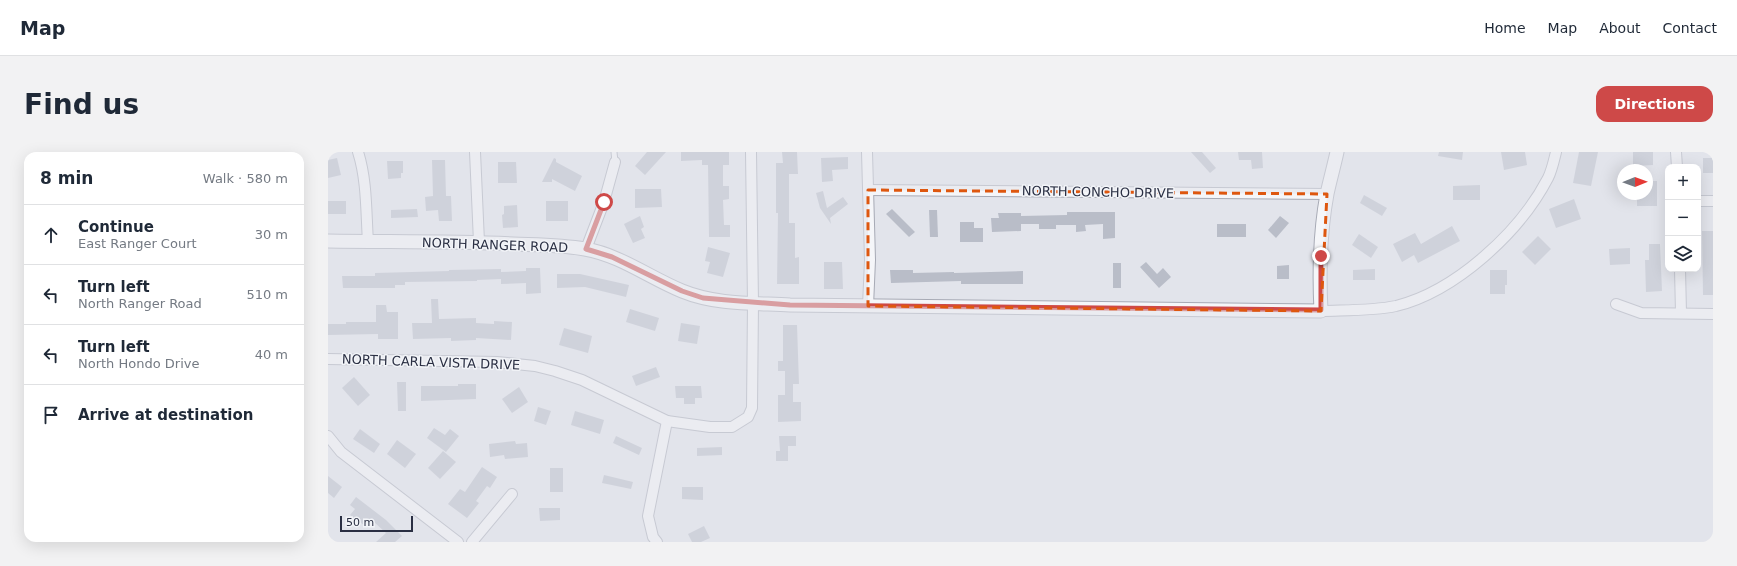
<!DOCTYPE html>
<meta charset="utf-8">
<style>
:root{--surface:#fff;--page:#f2f2f3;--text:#1f2937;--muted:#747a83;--line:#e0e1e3;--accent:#ce4948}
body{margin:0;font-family:"DejaVu Sans",sans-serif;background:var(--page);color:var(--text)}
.controls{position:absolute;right:12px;top:12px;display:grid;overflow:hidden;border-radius:8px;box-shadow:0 4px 16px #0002}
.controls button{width:36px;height:36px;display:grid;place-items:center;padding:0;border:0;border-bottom:1px solid var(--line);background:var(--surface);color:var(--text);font:20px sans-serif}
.compass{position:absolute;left:1289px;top:12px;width:36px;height:36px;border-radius:50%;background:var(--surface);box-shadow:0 4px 16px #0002;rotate:89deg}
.scale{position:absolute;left:12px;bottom:10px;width:73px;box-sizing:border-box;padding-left:4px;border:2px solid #2a2f43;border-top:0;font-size:11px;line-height:14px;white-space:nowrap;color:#2a2f43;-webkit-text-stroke:3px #f2f4f8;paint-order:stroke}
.stop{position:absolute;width:12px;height:12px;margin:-9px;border:3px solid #ce4948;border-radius:50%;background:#fff}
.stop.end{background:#ce4948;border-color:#fff;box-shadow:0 1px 4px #0008}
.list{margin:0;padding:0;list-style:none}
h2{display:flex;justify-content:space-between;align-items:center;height:52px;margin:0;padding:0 16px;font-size:17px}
h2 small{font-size:13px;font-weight:400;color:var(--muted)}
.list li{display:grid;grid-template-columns:26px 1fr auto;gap:12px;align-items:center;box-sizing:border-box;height:60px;padding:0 16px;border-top:1px solid var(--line)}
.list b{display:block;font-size:15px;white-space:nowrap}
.list p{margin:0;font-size:13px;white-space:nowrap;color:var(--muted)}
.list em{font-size:13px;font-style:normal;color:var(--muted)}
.icon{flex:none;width:22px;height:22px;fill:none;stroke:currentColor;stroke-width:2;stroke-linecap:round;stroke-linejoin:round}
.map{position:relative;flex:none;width:1385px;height:390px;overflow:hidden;border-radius:12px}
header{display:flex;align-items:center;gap:24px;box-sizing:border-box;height:56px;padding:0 20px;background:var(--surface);border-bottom:1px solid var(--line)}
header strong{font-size:19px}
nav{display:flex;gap:22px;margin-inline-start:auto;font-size:14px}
.intro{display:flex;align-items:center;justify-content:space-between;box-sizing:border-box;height:96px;padding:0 24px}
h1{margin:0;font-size:28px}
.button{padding:10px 18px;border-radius:12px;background:var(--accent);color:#fff;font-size:14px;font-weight:700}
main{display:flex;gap:24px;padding:0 24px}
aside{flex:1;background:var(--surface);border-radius:12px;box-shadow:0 4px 16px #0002}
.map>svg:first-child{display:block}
.building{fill:#b9bdc8}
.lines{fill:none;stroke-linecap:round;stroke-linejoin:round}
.service-casing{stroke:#a7aab5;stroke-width:7}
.minor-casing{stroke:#a7aab5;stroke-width:12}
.tertiary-casing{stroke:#a7aab5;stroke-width:15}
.service{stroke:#f5f6f9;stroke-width:5}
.minor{stroke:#f5f6f9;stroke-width:10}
.tertiary{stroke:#f5f6f9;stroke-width:13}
.route{stroke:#ce4948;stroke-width:5}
.marked{fill:none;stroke:#de570f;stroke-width:3;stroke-dasharray:8 5;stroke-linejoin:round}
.labels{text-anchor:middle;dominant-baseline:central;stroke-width:3;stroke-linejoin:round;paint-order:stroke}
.street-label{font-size:13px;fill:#2a2f43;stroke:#f2f4f8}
</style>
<header>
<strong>Map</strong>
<nav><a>Home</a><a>Map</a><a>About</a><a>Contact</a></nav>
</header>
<div class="intro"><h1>Find us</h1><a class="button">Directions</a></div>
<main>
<aside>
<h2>8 min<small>Walk · 580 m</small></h2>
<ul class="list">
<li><svg class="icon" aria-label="ahead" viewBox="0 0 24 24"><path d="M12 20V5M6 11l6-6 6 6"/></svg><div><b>Continue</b><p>East Ranger Court</p></div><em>30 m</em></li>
<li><svg class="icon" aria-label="left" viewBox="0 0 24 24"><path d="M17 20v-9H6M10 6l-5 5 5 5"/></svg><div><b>Turn left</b><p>North Ranger Road</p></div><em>510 m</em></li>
<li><svg class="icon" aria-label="left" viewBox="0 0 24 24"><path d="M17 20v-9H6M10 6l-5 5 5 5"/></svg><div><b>Turn left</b><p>North Hondo Drive</p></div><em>40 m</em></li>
<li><svg class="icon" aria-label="arrive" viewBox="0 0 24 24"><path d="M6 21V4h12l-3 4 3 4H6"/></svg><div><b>Arrive at destination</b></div></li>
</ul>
</aside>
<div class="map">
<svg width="1385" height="390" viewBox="0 0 1385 390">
<rect width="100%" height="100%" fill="#e2e4eb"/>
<g class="building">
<path d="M319 0H338L317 23 307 14Z"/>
<path d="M353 0H401V13H395V34H401V47L395 48 396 73H402V85H381L380 13H374V8L353 9Z"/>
<path d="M454 0H469L470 22H461V71H467V106L471 105V132H449L450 61H448V11H455Z"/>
<path d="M863 0H874L888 16 882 21Z"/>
<path d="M910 0H934L935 16 924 17 923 8H911Z"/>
<path d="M1111 0H1135L1134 8 1110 4Z"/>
<path d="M1173 0H1197L1199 13 1176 18Z"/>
<path d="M1251 0H1270L1263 34 1245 31Z"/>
<path d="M1305 0H1325V13L1305 14Z"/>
<path d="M520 5V17L504 18 505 29 494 30 493 6Z"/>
<path d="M9 6 13 23 0 26V8Z"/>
<path d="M226 6 228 7V10L254 24 247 39 224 27V30H214Z"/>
<rect x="1375" y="6" width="10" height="15"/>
<path d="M104 8H117L118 44H123L124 69H111L110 58 98 59 97 45 105 44Z"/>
<path d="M59 9H75V21H73V26L60 27Z"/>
<path d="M170 10H188L189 31H170Z"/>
<path d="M1319 29H1329V54H1309V42H1319Z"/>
<path d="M1152 33V48H1125V34Z"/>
<path d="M307 37H333L334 55 307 56Z"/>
<path d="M495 39 499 56 515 45 520 52 502 66 503 72 492 56 488 41Z"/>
<path d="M1036 43 1059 56 1054 64 1032 51Z"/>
<path d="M1246 47 1253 67 1228 76 1221 57Z"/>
<rect x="0" y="49" width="18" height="13"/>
<rect x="218" y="49" width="22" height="20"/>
<path d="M189 53 190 75 175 76 174 63 176 62V54Z"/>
<path d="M89 57 90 65 63 66V58Z"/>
<path d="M564 57 587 80 581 85 558 62Z"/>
<path d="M601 58H609L610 85H602Z"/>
<path d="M739 60H787V86L775 87V72L757 73 758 79 748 80V73H728V77H711V72H693V79L664 80 663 66H671L670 61H693V64L739 63Z"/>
<path d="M312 64 316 75 313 77 317 86 305 91 296 72Z"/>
<path d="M952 64 961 71 948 86 940 78Z"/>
<path d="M632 70H646V76H655V90H632Z"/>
<rect x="889" y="72" width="29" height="13"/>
<path d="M1124 74 1132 89 1090 111 1086 103 1074 110 1065 92 1087 81 1093 92Z"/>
<path d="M1374 79H1385V143H1375Z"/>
<path d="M1031 82 1050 95 1043 106 1024 93Z"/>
<path d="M1210 84 1223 97 1207 113 1194 100Z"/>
<path d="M1321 92H1332L1334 139 1318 140 1317 108H1321Z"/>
<path d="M380 95 402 101 395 125 379 121 382 110 377 109Z"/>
<path d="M1302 96V112L1282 113 1281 97Z"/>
<path d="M496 110H514L515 137H496Z"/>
<path d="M818 110 829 122 835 116 843 125 831 136 812 115Z"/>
<rect x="785" y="111" width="8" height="25"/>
<path d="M961 113V127H949V114Z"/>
<path d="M198 116H212L213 141 198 142V131L173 132V127L149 128V129L77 130V133H67V136H15L14 124H47V121L121 119V118L173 117V120L198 119Z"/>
<path d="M1047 117V128H1025V118Z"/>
<path d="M562 118H585V121L626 120V121L695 119V132H633V129L563 131Z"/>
<path d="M1162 118H1179V133H1177V142H1162Z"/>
<path d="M229 122H252L301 133 298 145 257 135 229 136Z"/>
<path d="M103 147H110L111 167 148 166V171L166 172V169L184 170 183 188 148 186V188L123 189V186L85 187 84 171H104Z"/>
<path d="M48 153H58L59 160H70V187H50V182L0 183V172H18V170H48Z"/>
<path d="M302 157 331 166 327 179 298 170Z"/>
<path d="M353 171 372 174 369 192 350 189Z"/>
<path d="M455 173H469L471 232H465V250H473V269L450 270V243H457V219H450V209H455Z"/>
<path d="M236 176 264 184 260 201 231 193Z"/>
<path d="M328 215 332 225 308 234 304 224Z"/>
<path d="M26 225 42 243 30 254 14 236Z"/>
<path d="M69 230H78V259H70Z"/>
<path d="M130 232H148V247L93 249V234H130Z"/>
<path d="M347 234H373L374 246H367V252H356V246H348Z"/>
<path d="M191 235 200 250 184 261 174 247Z"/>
<path d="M210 255 223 259 218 273 206 269Z"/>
<path d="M247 259 276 268 272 282 243 273Z"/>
<path d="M106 276 117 283 122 277 131 284 118 300 99 286Z"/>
<path d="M32 277 52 292 46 301 25 287Z"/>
<path d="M288 284 314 296 311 303 285 291Z"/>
<path d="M451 284H468V294H460V309H448V299H452Z"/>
<path d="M69 288 88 302 77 316 59 302Z"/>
<path d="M187 289 188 292 199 291 200 305 177 307 176 303 162 305 161 292Z"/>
<path d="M394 295V303L369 304V296Z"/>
<path d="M115 299 128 310 112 327 100 316Z"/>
<path d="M154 315 169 325 162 336 159 334 148 349 151 351 139 366 120 352 132 337 137 340Z"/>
<rect x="222" y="316" width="13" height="24"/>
<path d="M276 323 305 330 303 337 274 331Z"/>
<path d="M0 324 14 335 6 346 0 341Z"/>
<path d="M354 335H375V348L354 347Z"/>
<path d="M28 345 58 368 74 384 67 390H48L58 381 45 369 40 376 22 363 27 357 22 353Z"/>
<path d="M211 356H232V368L212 369Z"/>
<path d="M376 374 382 386 373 390H364L360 382Z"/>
</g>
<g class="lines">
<g class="service-casing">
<path id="service" d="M286 0 287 10"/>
</g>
<g class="minor-casing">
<g id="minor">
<path d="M30 0C39 28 38 60 40 90"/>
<path d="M147 0 151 90"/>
<path d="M539 0 542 108 540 154"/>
<path d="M1348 0 1349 15"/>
<path d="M540 38 999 42"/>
<path d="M1370 49H1385"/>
<path d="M258 97 276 50 287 10"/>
<path d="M1352 117 1353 161"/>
<path d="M1288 152 1313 161 1385 162"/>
<path d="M993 159C1017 158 1044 159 1068 154 1128 139 1192 80 1220 26 1224 18 1226 8 1228 0"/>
<path d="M0 207 169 210 207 214 227 219 254 228 339 269 382 275H404L420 265 424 256 425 151 423 0"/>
<path d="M0 284 13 300 130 390"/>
<path d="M144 390 184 342"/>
<path d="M329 390 325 385 320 364 339 269"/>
</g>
</g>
<g class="tertiary-casing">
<path id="tertiary" d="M0 89C62 90 123 89 185 92 209 93 234 93 257 97 292 103 322 126 354 139 388 153 426 151 462 153L993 159C991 120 992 80 999 42 1002 28 1006 14 1009 0"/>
</g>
<use href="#service" class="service"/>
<use href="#minor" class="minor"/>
<use href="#tertiary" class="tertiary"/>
</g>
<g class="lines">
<path class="route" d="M276 50 258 97 284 105 354 139 375 146 462 153 993 158V104"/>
</g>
<path d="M0 0H1385V390H0ZM540 38 999 42 993 159 540 154Z" fill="#e2e4eb" fill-opacity=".55" fill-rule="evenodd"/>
<path class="marked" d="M540 38 999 42 993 159 540 154Z"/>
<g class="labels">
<g class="street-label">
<text transform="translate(770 40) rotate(1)">NORTH CONCHO DRIVE</text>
<text transform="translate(167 93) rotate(2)">NORTH RANGER ROAD</text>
<text transform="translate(103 210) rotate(2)">NORTH CARLA VISTA DRIVE</text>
</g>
</g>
</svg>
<div class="controls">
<button>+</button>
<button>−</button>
<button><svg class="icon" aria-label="layers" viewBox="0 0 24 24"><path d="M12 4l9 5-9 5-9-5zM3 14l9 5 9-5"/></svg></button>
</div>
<svg class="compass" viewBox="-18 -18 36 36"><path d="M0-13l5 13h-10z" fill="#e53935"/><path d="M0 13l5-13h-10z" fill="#747a83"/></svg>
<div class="scale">50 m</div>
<div class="stop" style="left:276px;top:50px"></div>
<div class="stop end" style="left:993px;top:104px"></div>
</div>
</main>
